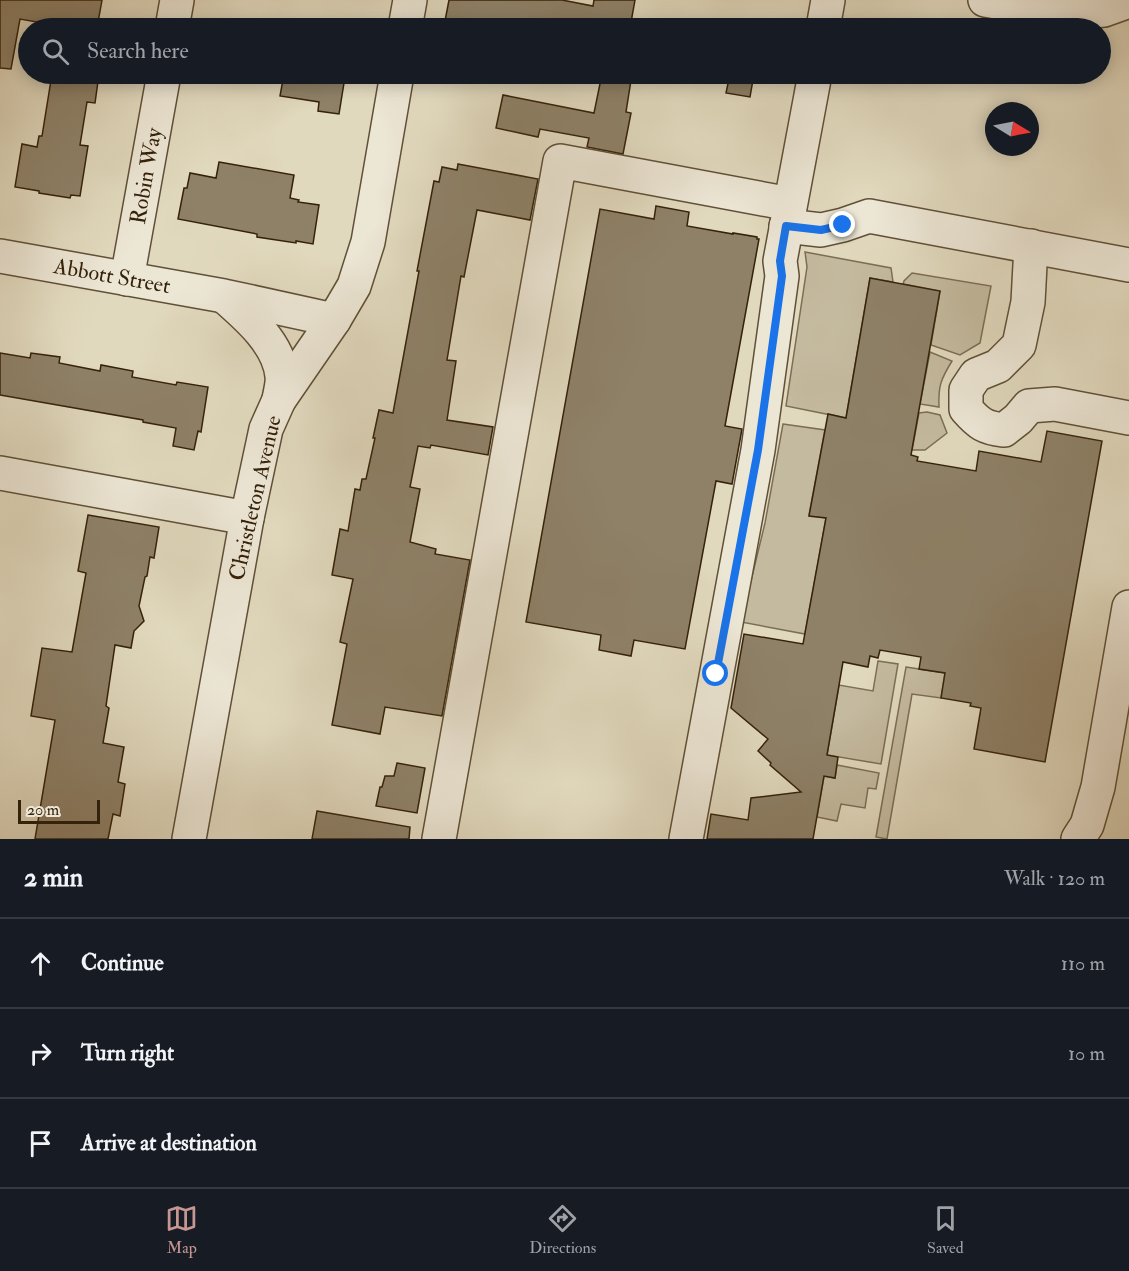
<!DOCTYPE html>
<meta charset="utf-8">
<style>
:root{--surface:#171b24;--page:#20242c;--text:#f1f3f6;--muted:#9ea1a6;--line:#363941;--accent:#c59692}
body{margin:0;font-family:"IM FELL Double Pica",serif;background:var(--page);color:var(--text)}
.compass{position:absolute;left:985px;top:102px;width:54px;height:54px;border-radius:50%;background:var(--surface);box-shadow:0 3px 15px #0003;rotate:100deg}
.scale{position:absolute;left:18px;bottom:15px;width:82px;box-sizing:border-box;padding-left:6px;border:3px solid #35220a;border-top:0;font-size:16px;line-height:21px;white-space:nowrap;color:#35220a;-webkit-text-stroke:4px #ece6d5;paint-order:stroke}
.stop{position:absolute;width:18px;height:18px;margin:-14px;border:4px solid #1a73e8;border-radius:50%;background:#fff}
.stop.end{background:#1a73e8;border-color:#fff;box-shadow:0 2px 6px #0008}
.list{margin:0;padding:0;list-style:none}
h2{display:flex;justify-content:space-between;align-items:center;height:78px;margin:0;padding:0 24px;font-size:26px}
h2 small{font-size:20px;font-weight:400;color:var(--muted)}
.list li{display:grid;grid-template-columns:39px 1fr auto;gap:18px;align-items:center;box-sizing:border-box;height:90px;padding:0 24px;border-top:2px solid var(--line)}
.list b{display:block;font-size:22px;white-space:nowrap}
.list em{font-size:20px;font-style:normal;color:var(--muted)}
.icon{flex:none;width:33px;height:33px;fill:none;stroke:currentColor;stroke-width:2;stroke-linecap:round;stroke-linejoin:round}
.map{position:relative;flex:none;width:1129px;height:839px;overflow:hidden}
.search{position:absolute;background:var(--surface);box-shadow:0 3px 15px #0003;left:18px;right:18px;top:18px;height:66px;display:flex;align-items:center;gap:15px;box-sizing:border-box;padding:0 21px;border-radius:33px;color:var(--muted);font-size:22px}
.sheet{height:348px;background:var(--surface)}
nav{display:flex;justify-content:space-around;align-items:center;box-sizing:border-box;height:84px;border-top:2px solid var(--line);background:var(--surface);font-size:16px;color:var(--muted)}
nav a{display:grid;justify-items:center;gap:3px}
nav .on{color:var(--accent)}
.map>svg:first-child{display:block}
.green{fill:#c4ba9f;stroke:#7c6e54;stroke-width:1.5}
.building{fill:#8e8168;stroke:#35220a;stroke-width:1.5}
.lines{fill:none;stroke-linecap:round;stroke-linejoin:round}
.minor-casing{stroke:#605037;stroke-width:36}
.minor{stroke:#ece6d5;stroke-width:33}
.route{stroke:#1a73e8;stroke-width:8}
.labels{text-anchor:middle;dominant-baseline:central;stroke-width:4.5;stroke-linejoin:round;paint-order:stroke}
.street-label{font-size:22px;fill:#35220a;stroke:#ece6d5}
</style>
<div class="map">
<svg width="1129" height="839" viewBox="0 0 1129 839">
<rect width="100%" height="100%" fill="#e1d9be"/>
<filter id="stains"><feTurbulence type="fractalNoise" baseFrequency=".00333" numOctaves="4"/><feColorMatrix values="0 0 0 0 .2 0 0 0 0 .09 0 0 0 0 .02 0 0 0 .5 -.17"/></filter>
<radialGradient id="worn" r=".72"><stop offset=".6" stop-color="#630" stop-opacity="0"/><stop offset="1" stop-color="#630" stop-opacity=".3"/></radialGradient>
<g class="green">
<path d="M805 252 891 268 893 282 870 278 846 418 786 406 807 267Z"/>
<path d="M912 273 991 286 980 343 960 355 931 345 940 291 903 284 904 281Z"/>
<path d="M930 352 952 361C941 379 938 386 939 407L920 404Z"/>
<path d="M927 412 940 415 947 433 925 450H912L919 413Z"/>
<path d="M783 424 825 430 809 515 826 518 805 634 741 622 765 523Z"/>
<path d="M878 661 898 664 881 764 827 755 839 685 873 691Z"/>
<path d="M906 667 945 673 941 698 912 694 887 839 876 837Z"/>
<path d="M837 765 879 773 876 789 868 788 865 808 841 804 837 821 817 817 824 776 835 778Z"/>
</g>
<g class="building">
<path d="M0 0H102L97 28H71L20 19 11 69 0 68Z"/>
<path d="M449 0H562L593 6 594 0H635L630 28H477V26L445 21Z"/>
<path d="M52 74H99L95 103 87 102 80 145 88 146 80 196 71 195 70 198 39 193V191L15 187 22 144 37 147 39 136H42Z"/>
<path d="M284 74H326L324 80 344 83 339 114 318 111 319 102 280 96Z"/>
<path d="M602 74H632L626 112 631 113 623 154 587 147 589 138 540 129 538 137 496 128 503 95 594 113Z"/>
<path d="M730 74H754L750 97 726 93Z"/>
<path d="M219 162 294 175 290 198 299 200 298 202 319 205 313 244 296 241V243L257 237V234L178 219 184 188H187L190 173 216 178Z"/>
<path d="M458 164 538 179 530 220 477 210 464 277 461 276 447 360 456 361 447 420 493 427 488 455 431 445 430 448 418 446 410 487 420 489 410 542 436 549 435 554 470 560 442 716 385 707 380 734 332 725 347 644 340 642 353 579 332 575 340 529 348 531 355 489 360 490 362 479H366L375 438H373L379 410 393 413 419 271H417L434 181 439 182 442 167 457 170Z"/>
<path d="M656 206 689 212 687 226 733 234V233L757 237V239H759L725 426 742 429 732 484 716 481 685 649 634 640 631 656 599 650 601 635 526 622 600 209 654 219Z"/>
<path d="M870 278 940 291 911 455 918 457 917 461 976 471 979 451 1041 462 1047 431 1102 441 1045 762 974 749 981 708 970 706 971 703 941 698 945 673 919 669 921 657 880 650 878 658 870 656 868 667 843 662 827 755 838 757 835 778 824 776 813 839H707L711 814 748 820 751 798 801 792 770 765 771 763 758 751 768 739 731 708 744 634 803 644 826 518 809 516 828 414 846 418Z"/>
<path d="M0 353 30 358 31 353 60 357 59 363 100 371 101 365 133 371 132 377 176 385 177 382 208 387 201 432 198 431 194 450 173 446 176 428 143 422V420L0 395Z"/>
<path d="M88 515 159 527 154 558 150 557 147 576 145 577 139 606 144 621 134 631 131 648 115 645 106 706 109 708 103 743 124 747 118 782 125 784 120 816 113 814 108 839H35L55 720 31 716 42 648 72 652 86 573 78 571Z"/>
<path d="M397 763 425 768 417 813 376 806 380 787H382L385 776H394Z"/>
<path d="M317 811 410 827 409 839H312Z"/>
</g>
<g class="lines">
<g class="minor-casing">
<g id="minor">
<path d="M985 0 1062 14 1104 10 1129 1"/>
<path d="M172 28 177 0"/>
<path d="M405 28 410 0"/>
<path d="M823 28 828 0"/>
<path d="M786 226 821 230 843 225 869 216 1129 265"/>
<path d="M1031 246 1028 302 1019 345 998 366 976 375 966 390V409C979 424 985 428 1004 430L1018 419 1029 406 1055 404 1129 418"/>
<path d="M0 256 224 296 334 320"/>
<path d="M127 279 164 74"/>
<path d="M225 297C248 317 279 344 282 376 283 384 280 392 279 400"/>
<path d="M0 473 247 518"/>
<path d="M189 839 247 518 266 429 279 400 334 320 354 286 368 242 397 74"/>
<path d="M439 839 560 161 790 204"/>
<path d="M686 839 758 450 782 276 780 261 815 74"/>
<path d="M1078 839 1087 825 1098 787 1129 607"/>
</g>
</g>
<use href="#minor" class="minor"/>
</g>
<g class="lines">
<path class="route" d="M716 674 758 450 782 276 780 261 786 226 821 230 843 225"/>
</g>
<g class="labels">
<g class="street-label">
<text transform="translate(146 176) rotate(-80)">Robin Way</text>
<text transform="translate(112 276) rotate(10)">Abbott Street</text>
<text transform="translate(255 498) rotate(-77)">Christleton Avenue</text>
</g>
</g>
<rect width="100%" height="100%" filter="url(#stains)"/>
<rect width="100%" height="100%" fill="url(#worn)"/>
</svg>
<svg class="compass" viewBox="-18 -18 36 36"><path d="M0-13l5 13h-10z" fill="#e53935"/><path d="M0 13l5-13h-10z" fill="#9ea1a6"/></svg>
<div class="scale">20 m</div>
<div class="stop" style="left:716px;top:674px"></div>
<div class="stop end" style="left:843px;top:225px"></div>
<div class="search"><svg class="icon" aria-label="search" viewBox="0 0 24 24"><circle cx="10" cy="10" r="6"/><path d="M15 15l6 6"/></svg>Search here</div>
</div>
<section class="sheet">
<h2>2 min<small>Walk · 120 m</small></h2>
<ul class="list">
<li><svg class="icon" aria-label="ahead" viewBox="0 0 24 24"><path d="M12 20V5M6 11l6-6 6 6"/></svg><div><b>Continue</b></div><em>110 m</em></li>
<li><svg class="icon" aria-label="right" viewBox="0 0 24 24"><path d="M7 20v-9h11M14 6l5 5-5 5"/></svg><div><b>Turn right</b></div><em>10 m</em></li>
<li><svg class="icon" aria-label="arrive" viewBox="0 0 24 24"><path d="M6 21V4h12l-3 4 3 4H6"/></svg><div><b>Arrive at destination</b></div></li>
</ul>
</section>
<nav>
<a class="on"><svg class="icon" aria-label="map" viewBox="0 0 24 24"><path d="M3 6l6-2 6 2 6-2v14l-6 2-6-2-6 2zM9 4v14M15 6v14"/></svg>Map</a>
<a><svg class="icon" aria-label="directions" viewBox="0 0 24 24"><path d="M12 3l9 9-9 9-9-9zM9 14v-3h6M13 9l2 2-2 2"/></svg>Directions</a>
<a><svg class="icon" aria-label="saved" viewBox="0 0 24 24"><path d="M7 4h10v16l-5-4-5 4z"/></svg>Saved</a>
</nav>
